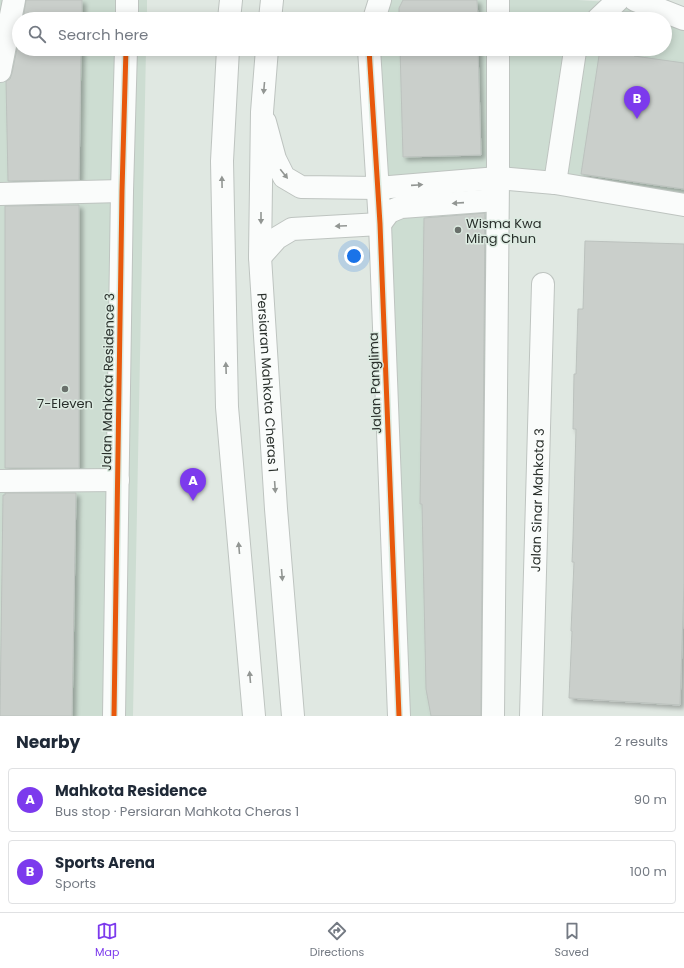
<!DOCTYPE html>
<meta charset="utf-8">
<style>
:root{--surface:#fff;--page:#f6f6f7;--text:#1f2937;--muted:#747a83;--line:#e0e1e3;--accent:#7c3aed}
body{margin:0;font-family:Poppins,sans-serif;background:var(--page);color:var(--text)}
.you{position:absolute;left:354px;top:256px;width:14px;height:14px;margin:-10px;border:3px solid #fff;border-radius:50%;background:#1a73e8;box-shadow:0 0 0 6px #1a73e833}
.badge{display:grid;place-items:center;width:26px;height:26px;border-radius:50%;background:var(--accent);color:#fff;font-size:13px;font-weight:700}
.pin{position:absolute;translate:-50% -33px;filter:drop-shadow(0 1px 2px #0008)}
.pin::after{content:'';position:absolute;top:21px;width:14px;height:12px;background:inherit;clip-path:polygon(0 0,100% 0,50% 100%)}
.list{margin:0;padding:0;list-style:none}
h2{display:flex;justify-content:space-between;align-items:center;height:52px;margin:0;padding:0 16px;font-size:17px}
h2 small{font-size:13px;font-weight:400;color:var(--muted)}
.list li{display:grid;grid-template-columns:26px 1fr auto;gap:12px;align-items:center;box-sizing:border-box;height:64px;margin:0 8px 8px;padding:0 8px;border:1px solid var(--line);border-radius:4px}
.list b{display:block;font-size:15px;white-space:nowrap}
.list p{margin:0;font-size:13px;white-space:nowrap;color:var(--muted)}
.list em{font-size:13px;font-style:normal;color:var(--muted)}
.icon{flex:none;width:22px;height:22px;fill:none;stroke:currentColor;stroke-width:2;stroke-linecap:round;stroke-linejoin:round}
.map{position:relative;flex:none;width:684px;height:716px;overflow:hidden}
.search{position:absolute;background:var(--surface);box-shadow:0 2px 10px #0003;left:12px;right:12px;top:12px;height:44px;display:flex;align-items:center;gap:10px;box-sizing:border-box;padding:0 14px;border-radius:22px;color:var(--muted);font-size:15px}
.sheet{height:196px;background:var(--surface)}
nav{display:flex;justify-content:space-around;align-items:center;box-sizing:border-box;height:56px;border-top:1px solid var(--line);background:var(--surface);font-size:11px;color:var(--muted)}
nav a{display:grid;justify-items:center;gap:2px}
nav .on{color:var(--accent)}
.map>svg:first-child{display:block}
.built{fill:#cdddd2}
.building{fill:#cacfcb;stroke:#bcc2be;filter:url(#shadow)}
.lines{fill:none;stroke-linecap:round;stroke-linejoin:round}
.minor-casing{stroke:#bec4c0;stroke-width:24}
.major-casing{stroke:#bec4c0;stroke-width:24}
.minor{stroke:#fafcfb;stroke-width:22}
.major{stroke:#fafcfb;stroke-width:22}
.cycleway-casing{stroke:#dcebe1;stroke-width:8}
.cycleway{stroke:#e8590c;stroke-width:5}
.oneway{fill:#929693}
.poi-dot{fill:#69706b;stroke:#dcebe1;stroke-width:1.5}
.labels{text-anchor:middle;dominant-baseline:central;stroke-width:3;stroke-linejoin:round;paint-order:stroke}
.poi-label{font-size:13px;fill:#292f2b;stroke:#dcebe1;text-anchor:start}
.street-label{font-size:13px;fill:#292f2b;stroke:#dcebe1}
</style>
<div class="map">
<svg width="684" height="716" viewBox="0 0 684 716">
<defs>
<filter id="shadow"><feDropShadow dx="3.5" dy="3.5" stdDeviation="2" flood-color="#0004"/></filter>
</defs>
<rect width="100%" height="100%" fill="#e0e8e2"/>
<g class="built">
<path d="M0 0H147V19H19V49H146L133 716H0Z"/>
<path d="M388 0H578L624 3 684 26V200L491 171 488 716H407L377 49H665V19H382Z"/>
</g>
<g class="building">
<path d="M26 0H82V19H23Z"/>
<path d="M403 0H477L478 19H399V8Z"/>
<path d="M623 12H631L640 15 639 19H617Z"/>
<path d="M19 39V49H81L79 180 8 181 6 81 10 79 12 73Z"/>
<path d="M400 49H478L481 155 403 157Z"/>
<path d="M600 49H635L634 56 684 63V189L581 174Z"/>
<path d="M79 205V468H5V206Z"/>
<path d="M485 213 481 716H431L426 689 422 504H420L424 218Z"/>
<path d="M585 241 684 244V584L680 705 569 698 572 631H571L574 562H572L573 538 576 429H573L574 374H576L578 309H583Z"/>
<path d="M5 493H76L72 716H0L3 495H5Z"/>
</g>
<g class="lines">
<g class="minor-casing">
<g id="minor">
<path d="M498 0V19"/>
<path d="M635 0 684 19"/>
<path d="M127 19V0"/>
<path d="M374 19 380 0"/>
<path d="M598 19 618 0"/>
<path d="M369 49 380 224 399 716"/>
<path d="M0 71 14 0"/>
<path d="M265 122 275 159 284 177 301 187 378 188 498 178 555 183 684 205"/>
<path d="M555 183 575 51 577 49"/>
<path d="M0 194 122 191"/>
<path d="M260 257 277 238 292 229 380 224 389 212 401 207 497 200"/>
<path d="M0 481 118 480"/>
<path d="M114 716 122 191 126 49"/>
<path d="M493 716 498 178V49"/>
<path id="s1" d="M531 716 543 284"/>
</g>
</g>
<g class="major-casing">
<g id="major">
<path d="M229 19 231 0"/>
<path d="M270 19 272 0"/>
<path d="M228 49 222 161 227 407 254 716"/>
<path id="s2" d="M267 49 262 112 260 257 276 509 293 716"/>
</g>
</g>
<use href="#minor" class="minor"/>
<use href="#major" class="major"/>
<g class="cycleway-casing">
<g id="cycleway">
<path d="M369 49 380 224 399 716"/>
<path d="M114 716 122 191 126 49"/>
</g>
</g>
<use href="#cycleway" class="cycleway"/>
</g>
<defs><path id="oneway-solid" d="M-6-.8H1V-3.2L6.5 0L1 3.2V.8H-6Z"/></defs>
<g class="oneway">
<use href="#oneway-solid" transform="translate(264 88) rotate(95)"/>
<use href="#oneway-solid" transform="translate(284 174) rotate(51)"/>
<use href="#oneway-solid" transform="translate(222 182) rotate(-91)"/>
<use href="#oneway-solid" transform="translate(417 185) rotate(-4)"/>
<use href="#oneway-solid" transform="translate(458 203) rotate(176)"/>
<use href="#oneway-solid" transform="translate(261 218) rotate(90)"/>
<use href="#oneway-solid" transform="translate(341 226) rotate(177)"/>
<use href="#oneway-solid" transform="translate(226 368) rotate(-92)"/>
<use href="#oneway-solid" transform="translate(275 487) rotate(86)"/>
<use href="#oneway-solid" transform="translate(239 548) rotate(-95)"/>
<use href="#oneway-solid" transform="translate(282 575) rotate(85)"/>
<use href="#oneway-solid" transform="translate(250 677) rotate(-95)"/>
</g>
<g class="poi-dot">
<circle cx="458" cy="230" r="4"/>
<circle cx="65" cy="389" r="4"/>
</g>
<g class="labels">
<g class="poi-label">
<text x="466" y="223">Wisma Kwa<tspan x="466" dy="15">Ming Chun</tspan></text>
<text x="65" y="403" text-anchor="middle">7-Eleven</text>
</g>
<g class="street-label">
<text transform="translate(108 382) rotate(-89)">Jalan Mahkota Residence 3</text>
<text stroke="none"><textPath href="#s2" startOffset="334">Persiaran Mahkota Cheras 1</textPath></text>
<text transform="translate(375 383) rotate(-92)">Jalan Panglima</text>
<text stroke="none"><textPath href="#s1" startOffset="216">Jalan Sinar Mahkota 3</textPath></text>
</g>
</g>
</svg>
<div class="you"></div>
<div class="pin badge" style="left:193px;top:501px">A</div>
<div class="pin badge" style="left:637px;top:119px">B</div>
<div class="search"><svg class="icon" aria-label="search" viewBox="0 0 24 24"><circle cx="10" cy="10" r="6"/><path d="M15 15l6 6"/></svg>Search here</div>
</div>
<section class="sheet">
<h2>Nearby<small>2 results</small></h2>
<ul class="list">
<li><span class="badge">A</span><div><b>Mahkota Residence</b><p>Bus stop · Persiaran Mahkota Cheras 1</p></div><em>90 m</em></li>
<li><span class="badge">B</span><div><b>Sports Arena</b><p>Sports</p></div><em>100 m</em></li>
</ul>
</section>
<nav>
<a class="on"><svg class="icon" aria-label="map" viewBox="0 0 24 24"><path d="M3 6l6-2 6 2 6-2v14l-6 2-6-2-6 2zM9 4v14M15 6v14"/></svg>Map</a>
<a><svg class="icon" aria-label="directions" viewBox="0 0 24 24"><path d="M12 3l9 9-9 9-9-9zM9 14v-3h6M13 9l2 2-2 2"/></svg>Directions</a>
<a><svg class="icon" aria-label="saved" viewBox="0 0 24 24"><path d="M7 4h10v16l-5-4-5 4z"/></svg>Saved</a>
</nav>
